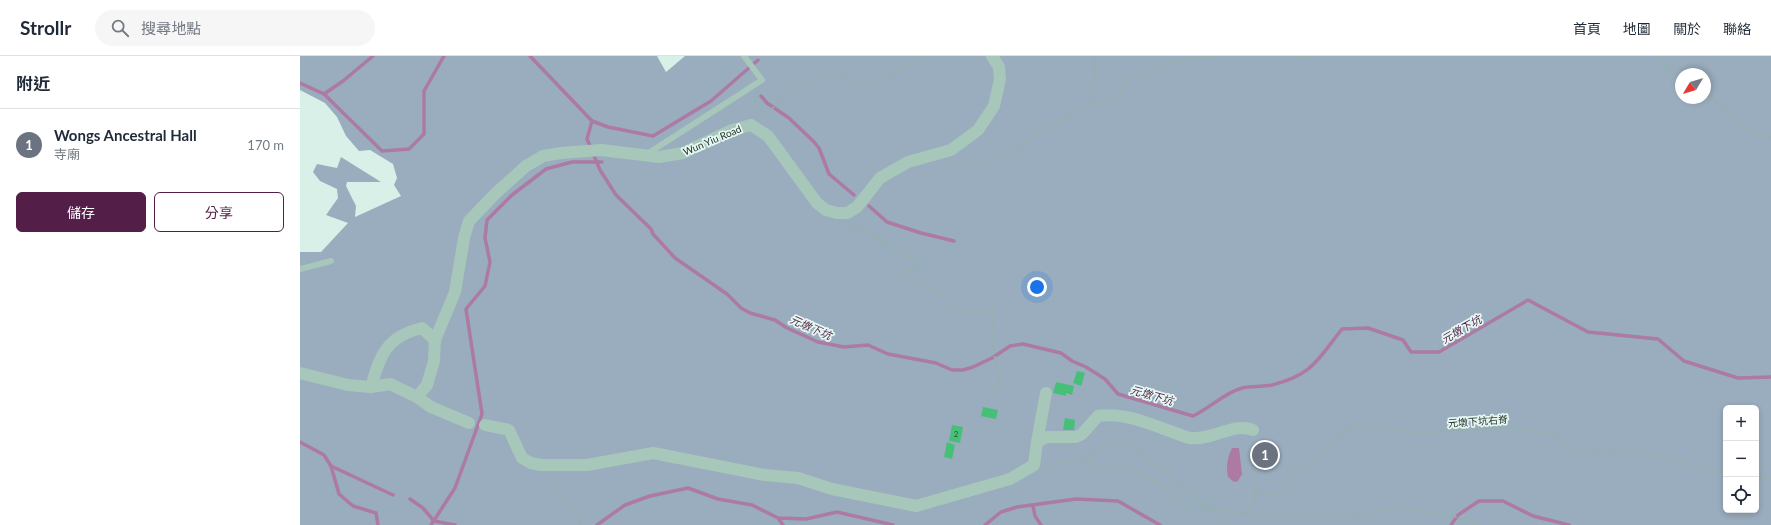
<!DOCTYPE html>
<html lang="zh-TW">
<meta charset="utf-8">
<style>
:root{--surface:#fff;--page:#f6f6f7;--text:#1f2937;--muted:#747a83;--line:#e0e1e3;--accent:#531e47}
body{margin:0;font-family:Lato,"Noto Sans TC",sans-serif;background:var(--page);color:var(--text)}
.controls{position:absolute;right:12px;bottom:12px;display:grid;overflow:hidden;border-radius:6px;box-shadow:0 2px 6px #0003}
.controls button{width:36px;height:36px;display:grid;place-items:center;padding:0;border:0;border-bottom:1px solid var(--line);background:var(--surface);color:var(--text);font:20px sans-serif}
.compass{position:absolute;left:1375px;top:12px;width:36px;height:36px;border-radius:50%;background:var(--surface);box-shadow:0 2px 6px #0003;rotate:232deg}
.you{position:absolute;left:737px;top:231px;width:14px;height:14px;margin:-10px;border:3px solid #fff;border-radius:50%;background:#1a73e8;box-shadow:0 0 0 6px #1a73e833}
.badge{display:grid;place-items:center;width:26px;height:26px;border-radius:50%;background:var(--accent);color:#fff;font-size:13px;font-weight:700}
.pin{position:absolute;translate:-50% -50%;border:2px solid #fff;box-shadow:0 1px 4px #0006}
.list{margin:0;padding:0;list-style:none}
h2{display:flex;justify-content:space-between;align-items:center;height:52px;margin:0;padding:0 16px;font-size:17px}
h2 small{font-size:13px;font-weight:400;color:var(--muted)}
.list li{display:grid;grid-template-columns:26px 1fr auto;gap:12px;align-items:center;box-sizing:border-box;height:72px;padding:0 16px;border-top:1px solid var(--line)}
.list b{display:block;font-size:15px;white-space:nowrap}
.list p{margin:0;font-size:13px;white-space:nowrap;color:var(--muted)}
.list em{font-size:13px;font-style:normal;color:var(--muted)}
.actions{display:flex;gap:8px;padding:12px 16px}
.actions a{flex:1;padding:9px 0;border:1px solid var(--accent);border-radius:6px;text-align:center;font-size:14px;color:var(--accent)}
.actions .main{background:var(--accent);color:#fff}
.icon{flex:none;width:22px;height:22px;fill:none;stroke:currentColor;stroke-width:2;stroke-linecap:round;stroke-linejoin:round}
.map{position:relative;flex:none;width:1471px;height:469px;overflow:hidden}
header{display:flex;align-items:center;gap:24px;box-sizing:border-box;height:56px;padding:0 20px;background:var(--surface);border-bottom:1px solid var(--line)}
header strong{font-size:19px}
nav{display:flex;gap:22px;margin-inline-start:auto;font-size:14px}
.search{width:280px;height:36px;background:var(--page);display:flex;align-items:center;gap:10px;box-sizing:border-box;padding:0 14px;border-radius:22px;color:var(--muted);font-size:15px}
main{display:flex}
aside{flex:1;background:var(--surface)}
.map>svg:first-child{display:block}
.green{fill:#9aadbe;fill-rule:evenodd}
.water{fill:#ac7aa2}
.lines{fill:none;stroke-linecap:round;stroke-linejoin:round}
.stream{stroke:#ac7aa2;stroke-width:3.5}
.building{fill:#47c077}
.path{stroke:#91b3a5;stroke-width:2;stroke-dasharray:2 2;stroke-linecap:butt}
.lane{stroke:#a6c7ba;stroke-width:6}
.street{stroke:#a6c7ba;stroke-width:12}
.labels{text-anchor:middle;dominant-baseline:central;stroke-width:3.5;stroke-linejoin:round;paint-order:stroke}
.number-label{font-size:8px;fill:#2f5740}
.street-label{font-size:10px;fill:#27342d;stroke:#e5f8f2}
.water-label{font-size:11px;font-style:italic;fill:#531e47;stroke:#e5f8f2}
</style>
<header>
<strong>Strollr</strong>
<div class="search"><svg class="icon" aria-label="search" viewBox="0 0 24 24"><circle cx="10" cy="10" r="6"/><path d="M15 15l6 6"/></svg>搜尋地點</div>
<nav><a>首頁</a><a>地圖</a><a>關於</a><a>聯絡</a></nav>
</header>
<main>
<aside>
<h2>附近<small></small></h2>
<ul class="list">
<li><span class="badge" style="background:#6b7280">1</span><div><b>Wongs Ancestral Hall</b><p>寺廟</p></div><em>170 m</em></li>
</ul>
<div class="actions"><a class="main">儲存</a><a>分享</a></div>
</aside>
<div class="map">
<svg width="1471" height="469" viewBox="0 0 1471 469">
<rect width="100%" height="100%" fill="#d9f0e9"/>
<path class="green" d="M0 0H357L366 16 385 0H1471V469H0V196H21L48 167 26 159 38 142 37 133 20 125 13 116 17 108 37 112 41 101 81 126H47L46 130 56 150 55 161 101 140 94 129 97 122 93 108 70 94 59 95 46 80 37 61 25 47 0 34ZM1381 18H1405V42H1381ZM1426 352H1456V454H1426Z"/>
<path class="water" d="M932 392H939L942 418 938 425 934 426 928 421C926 410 927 402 932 392Z"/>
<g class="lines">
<g class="stream">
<path d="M230 0 292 65 308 71 353 80 411 45 458 4"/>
<path d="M0 27 24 38 82 95 109 93 124 78V35L144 0"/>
<path d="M24 38 43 25 73 0"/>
<path d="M461 40 467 47 489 62 514 86 519 92 529 118 554 139"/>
<path d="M292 65 287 83 300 114 316 139 351 173 353 178 375 202 427 238 441 252 450 257 475 264 487 272 518 286 544 291 568 289 588 298 636 307 652 314H663L673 311 692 302 710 290 723 288 761 297 772 305 786 311 805 323 818 338 893 360C910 352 924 337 942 332 950 330 962 331 972 329 1013 319 1018 303 1042 273L1068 272 1103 284 1111 296H1139L1228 244 1288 276 1358 283 1384 305 1438 322 1471 321"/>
<path d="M569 150 587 166 621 177 654 185"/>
<path d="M0 386 24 399 31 410 93 439"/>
<path d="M31 410 39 438 53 450 76 457 78 469"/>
<path d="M110 443 123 452 134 465 155 469"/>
<path d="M733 450 735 460 741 469"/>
<path d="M478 462 483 469"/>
<path d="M131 469 155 432 182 358 166 253 185 230 190 206 185 182 187 164 212 139 246 113 272 106H302"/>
<path d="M297 469 325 449 350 440 388 432 418 443 452 449 478 462 506 463 537 456 593 469"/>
<path d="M685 469 701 456 717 451 776 443 818 445 860 469"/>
<path d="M1151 469 1158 459 1179 445H1203L1233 460 1269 469"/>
</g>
</g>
<g class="building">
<path d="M777 315 785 317 781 330 773 327Z"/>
<path d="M756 326 774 330 772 339 766 337V340L753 337Z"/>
<path d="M683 351 698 354 696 363 681 360Z"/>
<path d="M765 362 775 364 774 374H763Z"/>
<path d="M652 369 663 371 660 387 649 385Z"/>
<path d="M647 386 655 389 652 403 644 401Z"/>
</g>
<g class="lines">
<g class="path">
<path d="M930 0H931"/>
<path d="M938 0H944"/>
<path d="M992 0 1001 2 1008 0"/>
<path d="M1360 0 1368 14 1386 13 1394 18"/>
<path d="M458 37 454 47 463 58 474 51 494 31 500 28 537 17C544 19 550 24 557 25 581 31 602 13 619 0"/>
<path d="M1405 37C1420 47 1453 87 1471 81"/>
<path d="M793 48 791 35 795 22 794 0"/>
<path d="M647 108 683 107 709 98 723 90 743 73 793 48 817 39 828 28 831 23 858 14 870 7 917 0"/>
<path d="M554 167 559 168 552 171C563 173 570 178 580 181L578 184 579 187H582L623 208 612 212V214L606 213 598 216 606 219 632 236 641 239 651 249 667 257 684 254H692L694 266 691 281 699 324 698 329 684 340"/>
<path d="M580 181 587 183V186L583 187"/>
<path d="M780 402 794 408 832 413 870 435 882 447 888 450 905 451 924 469"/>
<path d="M745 410 790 399 807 389 817 387 832 392 847 401 883 432 893 436 905 451 941 457 955 445 956 439 954 434 953 385"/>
<path d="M249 420 281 469"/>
<path d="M1456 423 1471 422"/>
<path d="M954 434 971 439 990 432 991 420 997 413 1013 405 1052 368 1120 377 1213 371 1255 378 1275 396 1331 394 1426 417"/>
<path d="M941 457 962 461H1000L1042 458 1065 459 1084 453 1099 452 1140 457 1160 462 1177 469"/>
</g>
<g class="lane">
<path d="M347 98 462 24 444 0"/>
<path d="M0 213 31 205"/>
</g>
<g class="street">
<path d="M0 317 48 329 71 331 90 328 117 341 127 329 134 305 135 284 155 236 164 182 169 165 196 137 226 110 243 100 261 97 301 94 359 101 383 97 432 74 451 69 468 80 517 147 526 154 537 157H547L557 151 580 122 608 106 651 94 678 74 694 50 700 23 699 11 692 0"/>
<path d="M71 331C80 299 87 280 122 272L135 284"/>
<path d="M117 341 131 351 169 367"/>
<path d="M185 369 209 374 222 402 231 407 241 409H287L353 397 465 419 498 422 532 433 616 450 710 423 734 409 737 386 747 381H776L782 378 798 360C823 356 847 367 870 375 876 377 884 381 890 382 912 385 933 366 953 374"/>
<path d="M737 386 746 337"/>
</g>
</g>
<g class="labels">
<g class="number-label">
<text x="656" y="378">2</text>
</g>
<g class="street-label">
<text transform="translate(412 84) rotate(-23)">Wun Yiu Road</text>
<text transform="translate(1178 365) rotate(-4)">元墩下坑右脊</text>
</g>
<g class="water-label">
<text transform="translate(511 271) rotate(24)">元墩下坑</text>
<text transform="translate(1161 273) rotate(-30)">元墩下坑</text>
<text transform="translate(852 339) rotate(16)">元墩下坑</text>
</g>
</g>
</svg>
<div class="controls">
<button>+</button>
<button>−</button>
<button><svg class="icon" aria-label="locate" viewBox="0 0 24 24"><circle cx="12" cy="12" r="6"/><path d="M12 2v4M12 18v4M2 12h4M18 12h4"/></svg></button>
</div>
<svg class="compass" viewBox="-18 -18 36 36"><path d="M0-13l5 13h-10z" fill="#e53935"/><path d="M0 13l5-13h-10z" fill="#747a83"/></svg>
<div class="you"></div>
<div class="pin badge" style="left:965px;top:399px;background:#6b7280">1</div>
</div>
</main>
